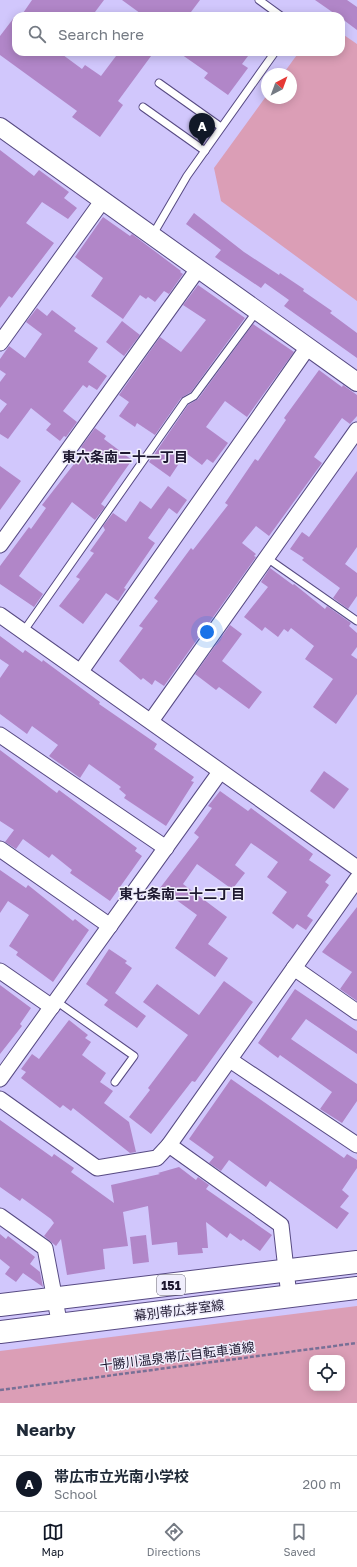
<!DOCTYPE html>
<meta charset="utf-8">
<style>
:root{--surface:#fff;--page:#f2f2f3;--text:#1f2937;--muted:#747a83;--line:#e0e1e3;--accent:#111827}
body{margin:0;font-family:"Golos Text","Noto Sans JP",sans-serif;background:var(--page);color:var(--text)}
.controls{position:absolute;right:12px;bottom:12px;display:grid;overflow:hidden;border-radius:8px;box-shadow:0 2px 10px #0003}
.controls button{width:36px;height:36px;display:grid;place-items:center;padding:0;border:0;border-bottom:1px solid var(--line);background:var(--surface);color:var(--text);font:20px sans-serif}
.compass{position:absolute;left:261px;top:68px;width:36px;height:36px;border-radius:50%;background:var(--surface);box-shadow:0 2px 10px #0003;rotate:41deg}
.you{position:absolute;left:207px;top:632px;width:14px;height:14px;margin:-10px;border:3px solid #fff;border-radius:50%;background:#1a73e8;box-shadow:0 0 0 6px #1a73e833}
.badge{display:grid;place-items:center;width:26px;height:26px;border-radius:50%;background:var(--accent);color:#fff;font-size:13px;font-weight:700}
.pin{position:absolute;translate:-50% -33px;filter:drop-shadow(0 1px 2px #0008)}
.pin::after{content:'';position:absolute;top:21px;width:14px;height:12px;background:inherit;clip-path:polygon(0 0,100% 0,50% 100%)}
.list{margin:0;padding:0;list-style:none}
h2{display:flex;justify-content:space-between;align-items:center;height:52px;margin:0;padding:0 16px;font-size:17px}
h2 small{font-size:13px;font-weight:400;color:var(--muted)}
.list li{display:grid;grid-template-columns:26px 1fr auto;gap:12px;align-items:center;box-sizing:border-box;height:56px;padding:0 16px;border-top:1px solid var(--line)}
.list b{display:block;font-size:15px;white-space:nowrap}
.list p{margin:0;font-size:13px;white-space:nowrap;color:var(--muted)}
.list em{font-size:13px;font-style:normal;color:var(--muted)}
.icon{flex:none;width:22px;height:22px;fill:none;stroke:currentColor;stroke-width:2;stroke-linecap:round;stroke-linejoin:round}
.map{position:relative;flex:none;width:357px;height:1403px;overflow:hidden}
.search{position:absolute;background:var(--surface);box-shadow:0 2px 10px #0003;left:12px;right:12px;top:12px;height:44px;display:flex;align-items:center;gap:10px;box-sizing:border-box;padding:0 14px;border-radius:12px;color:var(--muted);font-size:15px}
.sheet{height:108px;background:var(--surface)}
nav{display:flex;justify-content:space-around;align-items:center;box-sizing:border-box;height:56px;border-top:1px solid var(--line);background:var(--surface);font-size:11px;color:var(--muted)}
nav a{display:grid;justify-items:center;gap:2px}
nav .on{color:var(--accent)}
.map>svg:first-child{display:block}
.green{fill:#db9eb6;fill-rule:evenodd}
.building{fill:#b186c8}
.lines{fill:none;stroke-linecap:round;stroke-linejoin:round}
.service-casing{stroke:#574a83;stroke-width:9}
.minor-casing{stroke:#574a83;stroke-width:17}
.tertiary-casing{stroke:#574a83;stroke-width:20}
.primary-casing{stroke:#574a83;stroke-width:24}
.path{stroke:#787096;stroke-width:2.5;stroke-dasharray:4 2;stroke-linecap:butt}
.service{stroke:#fff;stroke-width:7}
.minor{stroke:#fff;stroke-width:15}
.tertiary{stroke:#fff;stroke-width:18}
.primary{stroke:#fff;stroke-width:22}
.labels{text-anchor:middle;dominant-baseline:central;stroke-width:3;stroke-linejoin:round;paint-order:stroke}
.shield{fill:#f0eefc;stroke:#5d586d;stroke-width:1}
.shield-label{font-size:12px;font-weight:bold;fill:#1e1830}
.street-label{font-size:13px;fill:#1e1830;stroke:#f0eefc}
.neighbourhood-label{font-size:14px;font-weight:bold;fill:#1e1830;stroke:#f0eefc}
</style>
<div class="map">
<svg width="357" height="1403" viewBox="0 0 357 1403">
<rect width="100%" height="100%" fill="#d1c7fc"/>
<g class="green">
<path d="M341 33 357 44V301L221 201 214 168 267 95V98H291V74H283L299 52H341Z"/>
<path d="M357 1306V1403H0V1351ZM312 1358H342V1388H312Z"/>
</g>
<g class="building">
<path d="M32 0H104L92 16H21Z"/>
<path d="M122 0H200L188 16H144Z"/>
<path d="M315 0H347L357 7V30L341 18V16H338Z"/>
<path d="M16 15V52H59L82 69 85 65 101 76 119 52H154L118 101 123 105 100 137 72 117 77 111 0 55V36Z"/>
<path d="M178 52H251L242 64 248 68 228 95 204 78 208 73Z"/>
<path d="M0 150 34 176 39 170 69 192 64 198 77 208 68 219 42 202 26 223 54 243 12 298 9 296 0 308Z"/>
<path d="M194 213 244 252 279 275 280 273 304 289 303 291 332 311 330 313 357 333V358L284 306 289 300 265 283 261 288 215 257 221 250 186 224Z"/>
<path d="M103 217 130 236 132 234 181 271 180 272 183 274 169 294 164 291 155 302 148 297 146 299 140 295 123 319 91 296 103 278 75 257Z"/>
<path d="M198 285 245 318 191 392 181 398 155 435 137 423 135 427 119 416 129 402 119 395 160 337 181 352 206 320 183 305Z"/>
<path d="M37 308 47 316 52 310 76 328 74 331 98 348 88 362 107 376 97 390 89 385 87 388 83 385 63 411 77 422 66 437 64 436 60 441 46 430 51 424 31 408 8 439 0 434V413L7 404 0 399V382L6 374 0 370V359L9 346 25 358 42 334 26 322Z"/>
<path d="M122 321 140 335 124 356 106 342Z"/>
<path d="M253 324 294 352 247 417 225 401 206 427 228 443 213 463 207 459 202 465 186 453 170 477 149 462 188 405 198 399Z"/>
<path d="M319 370 342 387 343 385 357 395V416L350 424 342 418 314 457 322 463 269 536 256 526 242 543 256 554 254 556 256 557 164 686 155 680 152 685 143 678 141 680 119 661 143 628 139 626 158 601 154 598 191 548 193 550 228 505 225 503 255 459 258 461 286 420 284 418Z"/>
<path d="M95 428 106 436 104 439 132 460 101 504 105 507 95 520 72 502 19 576 43 594 34 607 0 584V566L29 527 31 529 46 508 42 505 85 450 81 447Z"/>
<path d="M0 466 21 481 0 510Z"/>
<path d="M357 471V547L345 564 357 573V596L348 609 333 598 340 588 302 560 304 558 290 549 302 532 309 537Z"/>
<path d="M168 486 187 500 177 514 169 508 148 538 155 543 124 588 126 589 118 601 106 593 83 624 59 606 80 579 76 577 94 553 90 551 105 530 103 526 113 513 126 522 140 501 151 509Z"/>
<path d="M270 568 293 585 294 584 325 609 327 606 351 623 349 626 357 633V647L351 655 357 659V694L336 724 313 707 333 679 305 659 314 646 291 628 288 632 284 629 278 637 265 627 262 631 244 617 268 587 261 582Z"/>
<path d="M230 625 242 634 222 661 262 692 249 709 219 687 216 690 195 674Z"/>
<path d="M0 636 23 653 25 650 42 662 43 660 100 702 99 704 157 744 154 749 194 777 191 781 194 782 166 826 124 798 126 795 119 789 121 787 89 764 80 778 49 756 58 745 32 726 27 734 0 714V678L9 665 0 659Z"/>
<path d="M0 750 57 793 59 790 137 848 135 851 142 856 110 901 70 873 72 870 52 854 49 858 23 839 16 849 5 842 14 830 0 821Z"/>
<path d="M324 771 349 789 334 809 310 791Z"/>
<path d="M220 791 248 811 251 808 313 854 309 860 331 875 325 882 329 885 307 916 313 920 306 930 297 924 293 929 272 913 287 892 267 877 278 862 251 843 235 865 245 873 234 887H229L197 864 183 884 227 917 208 944 228 958 215 977 175 948 197 915 160 888 199 837 194 833 212 808 208 806Z"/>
<path d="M0 870 26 888 28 885 73 921 75 919 89 930 53 982 16 955 18 952 9 946 29 915 8 901 0 913Z"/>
<path d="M357 907V1001L340 989 352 972 322 952Z"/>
<path d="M109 949 127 961 125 963 132 968 115 993 146 1016 137 1028 104 1005 108 1000 86 984Z"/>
<path d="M224 981 253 1002 195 1082 192 1081 151 1134 129 1117 150 1090 148 1088 188 1035 143 1002 157 984 199 1015Z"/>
<path d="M0 985 31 1008 20 1024 22 1026 0 1054Z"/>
<path d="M295 989 357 1031V1054L306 1019 291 1039 357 1084V1101L342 1123 320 1109 332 1092 280 1055 278 1058 258 1043Z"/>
<path d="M69 1020 88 1035 85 1038 91 1042 82 1055 106 1073 100 1082 113 1091 104 1103 129 1122 136 1152 130 1153 73 1108 71 1111 63 1105 60 1108 21 1078 26 1072 21 1069 32 1054 39 1059Z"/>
<path d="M231 1079 344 1158 347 1154 357 1160V1168L342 1190 349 1196 340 1207 349 1213 337 1229 270 1181 266 1187 229 1160 221 1171 209 1163 214 1157 189 1139Z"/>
<path d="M0 1120 52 1157 54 1154 74 1168 71 1172 114 1203 111 1185 160 1174 158 1173 179 1167 196 1180 198 1177 209 1185 206 1189 272 1235 260 1251 243 1239 241 1241 230 1233 227 1238 206 1222 208 1248H202L203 1253 178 1255 177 1242 152 1245 148 1206 123 1212 128 1246 103 1249 105 1269 67 1275 61 1239 56 1246 44 1236 54 1223 51 1219 22 1198 20 1201 0 1187Z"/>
<path d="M0 1234 6 1239 8 1236 35 1257 30 1264 40 1272 43 1287 23 1273 16 1282 5 1274 10 1267 0 1259Z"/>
<path d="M146 1235 149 1262 133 1264 130 1237Z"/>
</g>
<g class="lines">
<g class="service-casing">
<g id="service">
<path d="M259 0 281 16"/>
<path d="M159 83 221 127"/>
<path d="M143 107 205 151"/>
<path d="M152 236 187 176 275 52"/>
<path d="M267 558 357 621"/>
<path d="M23 632 185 401 194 396 257 311"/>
<path d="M56 1001 134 1056 115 1082"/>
</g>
</g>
<g class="minor-casing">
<g id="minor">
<path d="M0 343 103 200"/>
<path d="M0 545 198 269"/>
<path d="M0 615 357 868"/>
<path d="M81 671 308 347"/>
<path d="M151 721 357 430"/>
<path d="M0 735 166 848"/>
<path d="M0 849 110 926"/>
<path d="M294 968 357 1012"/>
<path d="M0 971 52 1007"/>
<path d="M230 1060 357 1145"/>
<path d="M0 1079 220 772"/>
<path d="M0 1099 97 1168 157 1158 169 1145 357 879"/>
<path d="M169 1145 281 1225 289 1296"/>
<path d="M0 1216 45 1248 60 1326"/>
</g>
</g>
<g class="tertiary-casing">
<path id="tertiary" d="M0 127 357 382"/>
</g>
<g class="primary-casing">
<g id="primary">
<path d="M0 1305 357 1262"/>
<path d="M0 1332 357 1288"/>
</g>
</g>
<path class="path" d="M0 1390 357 1343"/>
<use href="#service" class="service"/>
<use href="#minor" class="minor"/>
<use href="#tertiary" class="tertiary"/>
<use href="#primary" class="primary"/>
</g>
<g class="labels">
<rect class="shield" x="157" y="1275" width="28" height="20" rx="3"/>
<g class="shield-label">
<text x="171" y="1285">151</text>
</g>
<g class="street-label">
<text transform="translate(179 1310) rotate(-7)">幕別帯広芽室線</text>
<text transform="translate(177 1356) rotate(-7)">十勝川温泉帯広自転車道線</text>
</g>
<g class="neighbourhood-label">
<text x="125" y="456">東六条南二十一丁目</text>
<text x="182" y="893">東七条南二十二丁目</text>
</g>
</g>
</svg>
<div class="controls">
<button><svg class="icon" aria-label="locate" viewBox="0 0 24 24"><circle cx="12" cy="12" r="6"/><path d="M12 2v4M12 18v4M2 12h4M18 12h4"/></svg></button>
</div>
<svg class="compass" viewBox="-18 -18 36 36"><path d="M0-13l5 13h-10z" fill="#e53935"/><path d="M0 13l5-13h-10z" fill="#747a83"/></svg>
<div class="you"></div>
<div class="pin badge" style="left:202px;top:146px">A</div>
<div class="search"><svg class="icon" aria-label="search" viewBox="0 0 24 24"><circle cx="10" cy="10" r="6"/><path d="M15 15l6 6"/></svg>Search here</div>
</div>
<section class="sheet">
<h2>Nearby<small></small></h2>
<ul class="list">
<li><span class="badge">A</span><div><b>帯広市立光南小学校</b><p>School</p></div><em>200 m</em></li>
</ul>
</section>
<nav>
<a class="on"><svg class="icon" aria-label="map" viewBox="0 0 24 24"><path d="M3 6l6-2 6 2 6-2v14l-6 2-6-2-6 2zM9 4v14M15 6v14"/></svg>Map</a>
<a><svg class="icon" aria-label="directions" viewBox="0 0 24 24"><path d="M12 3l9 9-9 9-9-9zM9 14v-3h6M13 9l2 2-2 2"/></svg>Directions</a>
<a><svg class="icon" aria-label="saved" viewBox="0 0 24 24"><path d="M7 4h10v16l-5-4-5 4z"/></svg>Saved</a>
</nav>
